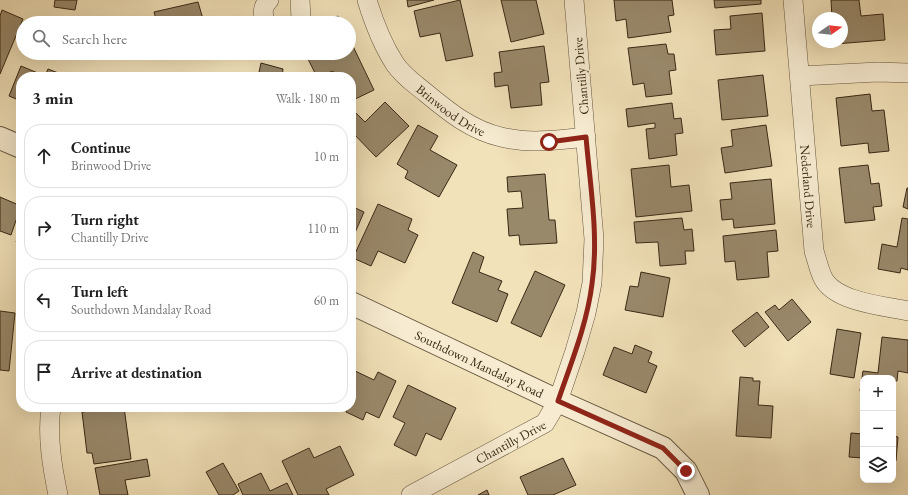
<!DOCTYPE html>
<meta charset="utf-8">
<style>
:root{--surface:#fff;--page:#f2f2f2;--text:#222;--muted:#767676;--line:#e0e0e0}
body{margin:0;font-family:"EB Garamond",serif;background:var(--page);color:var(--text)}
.controls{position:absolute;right:12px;bottom:12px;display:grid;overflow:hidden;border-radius:8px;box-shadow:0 4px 16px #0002}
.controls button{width:36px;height:36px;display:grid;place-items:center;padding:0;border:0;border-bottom:1px solid var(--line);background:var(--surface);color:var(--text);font:20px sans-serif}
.compass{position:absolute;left:812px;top:12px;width:36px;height:36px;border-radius:50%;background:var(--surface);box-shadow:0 4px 16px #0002;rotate:76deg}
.stop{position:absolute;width:12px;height:12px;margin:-9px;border:3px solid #8f2418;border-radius:50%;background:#fff}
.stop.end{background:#8f2418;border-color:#fff;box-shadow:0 1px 4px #0008}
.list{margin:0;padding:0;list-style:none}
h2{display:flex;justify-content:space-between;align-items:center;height:52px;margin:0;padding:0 16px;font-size:17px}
h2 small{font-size:13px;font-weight:400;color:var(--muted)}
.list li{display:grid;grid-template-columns:26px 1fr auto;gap:12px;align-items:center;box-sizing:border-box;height:64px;margin:0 8px 8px;padding:0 8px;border:1px solid var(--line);border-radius:16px}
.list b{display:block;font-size:15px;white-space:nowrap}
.list p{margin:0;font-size:13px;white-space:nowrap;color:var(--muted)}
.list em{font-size:13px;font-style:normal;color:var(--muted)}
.icon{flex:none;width:22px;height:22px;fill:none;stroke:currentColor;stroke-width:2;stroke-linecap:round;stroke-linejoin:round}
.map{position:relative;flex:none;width:908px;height:495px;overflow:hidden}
.search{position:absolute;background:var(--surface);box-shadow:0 4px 16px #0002;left:16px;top:16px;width:340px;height:44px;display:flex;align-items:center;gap:10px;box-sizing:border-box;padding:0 14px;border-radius:22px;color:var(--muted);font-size:15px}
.panel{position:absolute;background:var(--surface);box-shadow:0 4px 16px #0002;left:16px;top:72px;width:340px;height:340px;border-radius:16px}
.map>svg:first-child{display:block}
.building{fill:#99896b;stroke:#382915}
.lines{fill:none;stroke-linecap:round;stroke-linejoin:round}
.minor-casing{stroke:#66573e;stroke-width:20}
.tertiary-casing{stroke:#66573e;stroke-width:24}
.minor{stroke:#f7ecd2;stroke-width:19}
.tertiary{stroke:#f7ecd2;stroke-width:22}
.route{stroke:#8f2418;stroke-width:5}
.labels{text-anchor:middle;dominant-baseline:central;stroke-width:3.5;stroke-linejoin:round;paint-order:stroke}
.street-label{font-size:13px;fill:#382915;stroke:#f7ecd2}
</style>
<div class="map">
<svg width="908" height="495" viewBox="0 0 908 495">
<rect width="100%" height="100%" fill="#f2e2ba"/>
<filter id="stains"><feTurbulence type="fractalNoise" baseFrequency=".005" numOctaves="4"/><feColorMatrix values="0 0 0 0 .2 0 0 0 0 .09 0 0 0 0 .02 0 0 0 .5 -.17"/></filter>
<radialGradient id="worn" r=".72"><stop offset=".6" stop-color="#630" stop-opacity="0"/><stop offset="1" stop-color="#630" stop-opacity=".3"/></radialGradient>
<g class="building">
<path d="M55 0H77L75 10 54 7Z"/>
<path d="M407 0H434L408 7Z"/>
<path d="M460 0 473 56 446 61 440 33 420 37 414 11Z"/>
<path d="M501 0H536L544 34 511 42Z"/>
<path d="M614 0H672L674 15 668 16 671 32 628 38 626 19 616 21Z"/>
<path d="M714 0H761V4L715 8Z"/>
<path d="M831 0H859L861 16 883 14 885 40 835 44V42H842V18H832Z"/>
<path d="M198 2 203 19 200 20 201 23H157L154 12Z"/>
<path d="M2 10 23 19 0 74V16Z"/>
<path d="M762 13 765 51 716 55 714 30 731 29 730 16Z"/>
<path d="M338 16 342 23H323Z"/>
<path d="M349 38 374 90 351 101V77H336L333 71 317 77 305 53H349Z"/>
<path d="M666 44 668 54H674L676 70 669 71 672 94 646 97 644 83 633 85 628 48Z"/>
<path d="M544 46 549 82 540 83 542 105 511 108 508 85 495 87 494 73 502 72 499 52Z"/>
<path d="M261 63 283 69 282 77H258Z"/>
<path d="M21 66 45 76 48 69 66 76 21 77V101L9 96Z"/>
<path d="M763 75 768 116 722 120 718 80Z"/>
<path d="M870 94 872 111 884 110 889 151 869 153 868 143 841 146 836 98Z"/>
<path d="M385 102 409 126 376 157 351 131V115L355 112 365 122Z"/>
<path d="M672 103 674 119 681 118 683 133 675 134 677 155 649 159 646 129 655 128V123L628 127 626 109Z"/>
<path d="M418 125 438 136 430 150 457 165 439 197 405 178 408 171 397 164Z"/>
<path d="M766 125 772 166 725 173 721 148 733 146 731 130Z"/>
<path d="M669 165 671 187 689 185 692 211 636 217 631 169Z"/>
<path d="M868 165 871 184 879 183 882 206 873 207 875 220 845 223 839 168Z"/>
<path d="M545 174 549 220H555L557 243 520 245 519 235 509 236 507 209 523 208 521 191 508 192 507 177Z"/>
<path d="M771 179 775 224 734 228 733 219 722 220 720 200 732 199 730 183Z"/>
<path d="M907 188H908V209L903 207Z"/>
<path d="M0 197 21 206 11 235 0 231Z"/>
<path d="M378 204 412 219 408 230 418 235 405 263 378 251 371 266 353 258Z"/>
<path d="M351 206 364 212 351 242Z"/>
<path d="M682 218 684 230 692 229 694 251H685L686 264 660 266 658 242 636 243 634 222Z"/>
<path d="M902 218 908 219V270L901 268 900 273 878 269 882 244 897 247Z"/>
<path d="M21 230V245L16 242Z"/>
<path d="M776 230 778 251 767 252 769 277 737 280 735 261 725 262 723 236Z"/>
<path d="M473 252 484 257 479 272 502 281 498 290 508 294 497 322 452 303Z"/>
<path d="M535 271 565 285 541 337 511 323Z"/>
<path d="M641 272 670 278 663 317 625 310 630 286 638 287Z"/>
<path d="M792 299 811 322 788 341 765 312 775 305 779 310Z"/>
<path d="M0 311 15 313 9 371 0 370Z"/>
<path d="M757 312 769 327 745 347 732 331Z"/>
<path d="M837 329 861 333 854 378 830 374Z"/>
<path d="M882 337 908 340V373L898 371 897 381H893V378H863V391H860L863 371 878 373Z"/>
<path d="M635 345 652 352 648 362 657 366 646 393 603 375 614 347 632 354Z"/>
<path d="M351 369 374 380 378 372 396 381 379 418 366 412 363 420 346 412 348 407H351Z"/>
<path d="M740 377 753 378V381H760L758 405 773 406 771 438 736 436Z"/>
<path d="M408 385 456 408 441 440 426 433 416 456 394 445 405 423 393 417Z"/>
<path d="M124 407 131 459 94 464 92 453H87L82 412Z"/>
<path d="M851 433 863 434V458L849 457Z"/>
<path d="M893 436 898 437 896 461 893 460Z"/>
<path d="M340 446 354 475 326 489 329 495H298L282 461 309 448 314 458Z"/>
<path d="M563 458 576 485 553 495H528L520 477Z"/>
<path d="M147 459 150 476 125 480 128 495H100L95 468Z"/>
<path d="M223 463 239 491 233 495H219L206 472Z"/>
<path d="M261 473 270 491 287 483 293 495H243L238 484Z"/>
<path d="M487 490 489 495H478Z"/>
</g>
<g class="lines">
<g class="minor-casing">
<g id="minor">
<path id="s1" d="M367 0C374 23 382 44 395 64 403 76 415 84 426 93 449 112 471 130 501 137 529 144 558 140 586 137"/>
<path id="s2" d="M793 0 814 251C817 260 819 270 823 278 835 302 884 306 908 311"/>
<path d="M266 23C262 15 262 6 269 0"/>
<path d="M299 23 301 19 300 0"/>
<path d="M800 76 878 72 908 73"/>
<path d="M51 407C47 436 52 466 58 495"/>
<path id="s3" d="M411 495 545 423 558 401 575 351 586 313 592 283 594 239 574 0"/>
</g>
</g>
<g class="tertiary-casing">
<g id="tertiary">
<path d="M0 138 21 147"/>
<path id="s4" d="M351 303 558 401 663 448 686 471 698 495"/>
</g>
</g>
<use href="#minor" class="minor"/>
<use href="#tertiary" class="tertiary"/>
</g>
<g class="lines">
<path class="route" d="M549 142 586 137C590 185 599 236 592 284 587 324 571 363 558 401L663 448 686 471"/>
</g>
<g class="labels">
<g class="street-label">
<text transform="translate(581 76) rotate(-95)">Chantilly Drive</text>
<text stroke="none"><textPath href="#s1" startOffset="143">Brinwood Drive</textPath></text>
<text stroke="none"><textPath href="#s2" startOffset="187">Nederland Drive</textPath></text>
<text stroke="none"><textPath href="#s4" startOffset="142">Southdown Mandalay Road</textPath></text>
<text stroke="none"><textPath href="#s3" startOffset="113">Chantilly Drive</textPath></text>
</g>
</g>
<rect width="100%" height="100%" filter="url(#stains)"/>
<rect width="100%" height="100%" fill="url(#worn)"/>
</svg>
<div class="controls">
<button>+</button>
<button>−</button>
<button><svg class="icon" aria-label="layers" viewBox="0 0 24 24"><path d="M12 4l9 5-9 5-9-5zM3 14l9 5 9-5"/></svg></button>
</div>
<svg class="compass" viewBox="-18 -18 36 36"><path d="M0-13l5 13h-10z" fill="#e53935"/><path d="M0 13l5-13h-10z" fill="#767676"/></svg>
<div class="stop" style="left:549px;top:142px"></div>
<div class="stop end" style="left:686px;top:471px"></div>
<div class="search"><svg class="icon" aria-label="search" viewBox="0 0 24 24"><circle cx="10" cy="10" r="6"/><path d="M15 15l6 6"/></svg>Search here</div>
<section class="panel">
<h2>3 min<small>Walk · 180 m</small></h2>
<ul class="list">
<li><svg class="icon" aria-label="ahead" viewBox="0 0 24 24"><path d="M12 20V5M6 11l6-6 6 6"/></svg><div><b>Continue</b><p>Brinwood Drive</p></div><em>10 m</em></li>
<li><svg class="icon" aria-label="right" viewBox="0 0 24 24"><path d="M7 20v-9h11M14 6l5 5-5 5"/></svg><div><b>Turn right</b><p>Chantilly Drive</p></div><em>110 m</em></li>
<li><svg class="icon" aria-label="left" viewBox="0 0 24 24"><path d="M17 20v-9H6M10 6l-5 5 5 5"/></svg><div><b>Turn left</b><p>Southdown Mandalay Road</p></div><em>60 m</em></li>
<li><svg class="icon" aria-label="arrive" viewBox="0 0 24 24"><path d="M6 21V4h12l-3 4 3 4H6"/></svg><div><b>Arrive at destination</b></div></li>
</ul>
</section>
</div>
